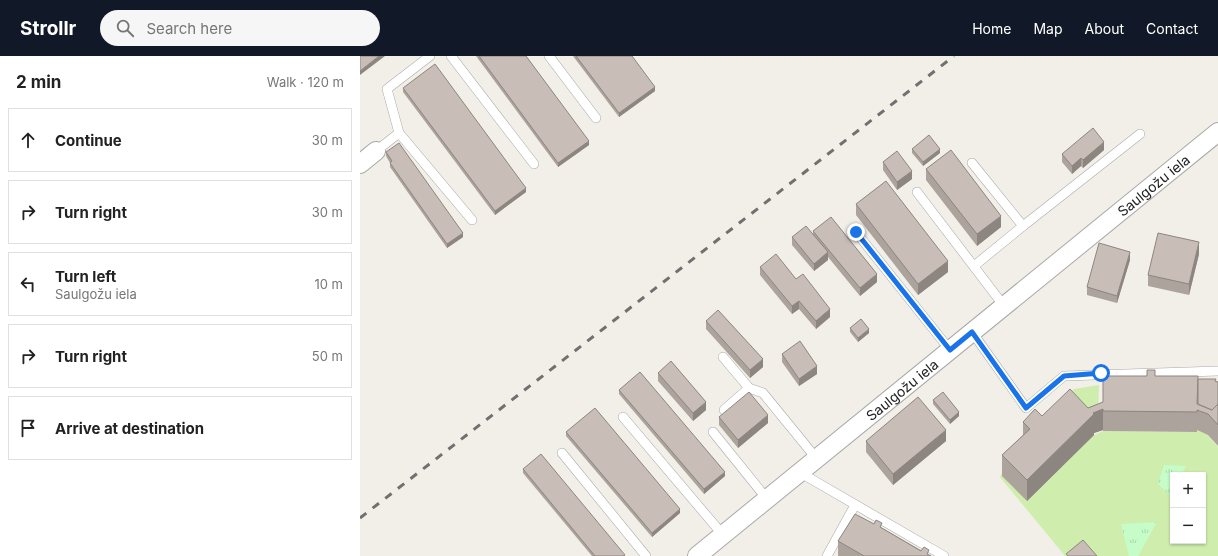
<!DOCTYPE html>
<meta charset="utf-8">
<style>
:root{--surface:#fff;--page:#f6f6f6;--text:#222;--muted:#767676;--line:#e0e0e0;--accent:#111827}
body{margin:0;font-family:Inter,sans-serif;background:var(--page);color:var(--text)}
.controls{position:absolute;right:12px;bottom:12px;display:grid;overflow:hidden;border-radius:0px;box-shadow:0 1px 3px #0004}
.controls button{width:36px;height:36px;display:grid;place-items:center;padding:0;border:0;border-bottom:1px solid var(--line);background:var(--surface);color:var(--text);font:20px sans-serif}
.stop{position:absolute;width:12px;height:12px;margin:-9px;border:3px solid #1a73e8;border-radius:50%;background:#fff}
.stop.end{background:#1a73e8;border-color:#fff;box-shadow:0 1px 4px #0008}
.list{margin:0;padding:0;list-style:none}
h2{display:flex;justify-content:space-between;align-items:center;height:52px;margin:0;padding:0 16px;font-size:17px}
h2 small{font-size:13px;font-weight:400;color:var(--muted)}
.list li{display:grid;grid-template-columns:26px 1fr auto;gap:12px;align-items:center;box-sizing:border-box;height:64px;margin:0 8px 8px;padding:0 8px;border:1px solid var(--line);border-radius:0px}
.list b{display:block;font-size:15px;white-space:nowrap}
.list p{margin:0;font-size:13px;white-space:nowrap;color:var(--muted)}
.list em{font-size:13px;font-style:normal;color:var(--muted)}
.icon{flex:none;width:22px;height:22px;fill:none;stroke:currentColor;stroke-width:2;stroke-linecap:round;stroke-linejoin:round}
.map{position:relative;flex:none;width:858px;height:500px;overflow:hidden}
header{display:flex;align-items:center;gap:24px;box-sizing:border-box;height:56px;padding:0 20px;background:var(--accent);color:#fff}
header strong{font-size:19px}
nav{display:flex;gap:22px;margin-inline-start:auto;font-size:14px}
.search{width:280px;height:36px;background:var(--page);display:flex;align-items:center;gap:10px;box-sizing:border-box;padding:0 14px;border-radius:22px;color:var(--muted);font-size:15px}
main{display:flex}
aside{flex:1;background:var(--surface)}
.map>svg:first-child{display:block}
.grass{fill:#cfeead;fill-rule:evenodd}
.park{fill:url(#park-tufts)}
.lines{fill:none;stroke-linecap:round;stroke-linejoin:round}
.service-casing{stroke:#a9a9a9;stroke-width:10}
.minor-casing{stroke:#a9a9a9;stroke-width:20}
.service{stroke:#fff;stroke-width:9}
.minor{stroke:#fff;stroke-width:18}
.rail{stroke:#707070;stroke-width:3;stroke-dasharray:8 8;stroke-linecap:butt}
.wall{fill:#aca39d}
.shaded-wall{fill:#8c8580}
.building{fill:#c8beb7;stroke:#8c8580}
.route{stroke:#1a73e8;stroke-width:5}
.labels{text-anchor:middle;dominant-baseline:central;stroke-width:3.5;stroke-linejoin:round;paint-order:stroke}
.street-label{font-size:14px;fill:#222;stroke:#fff}
</style>
<header>
<strong>Strollr</strong>
<div class="search"><svg class="icon" aria-label="search" viewBox="0 0 24 24"><circle cx="10" cy="10" r="6"/><path d="M15 15l6 6"/></svg>Search here</div>
<nav><a>Home</a><a>Map</a><a>About</a><a>Contact</a></nav>
</header>
<main>
<aside>
<h2>2 min<small>Walk · 120 m</small></h2>
<ul class="list">
<li><svg class="icon" aria-label="ahead" viewBox="0 0 24 24"><path d="M12 20V5M6 11l6-6 6 6"/></svg><div><b>Continue</b></div><em>30 m</em></li>
<li><svg class="icon" aria-label="right" viewBox="0 0 24 24"><path d="M7 20v-9h11M14 6l5 5-5 5"/></svg><div><b>Turn right</b></div><em>30 m</em></li>
<li><svg class="icon" aria-label="left" viewBox="0 0 24 24"><path d="M17 20v-9H6M10 6l-5 5 5 5"/></svg><div><b>Turn left</b><p>Saulgožu iela</p></div><em>10 m</em></li>
<li><svg class="icon" aria-label="right" viewBox="0 0 24 24"><path d="M7 20v-9h11M14 6l5 5-5 5"/></svg><div><b>Turn right</b></div><em>50 m</em></li>
<li><svg class="icon" aria-label="arrive" viewBox="0 0 24 24"><path d="M6 21V4h12l-3 4 3 4H6"/></svg><div><b>Arrive at destination</b></div></li>
</ul>
</aside>
<div class="map">
<svg width="858" height="500" viewBox="0 0 858 500">
<defs>
<pattern id="park-tufts" width="24" height="20" patternUnits="userSpaceOnUse"><rect width="24" height="20" fill="#c5fcc8"/><path d="M3 7l-1-3M5 7V3M7 7l1-3M15 17l-1-3M17 17v-4M19 17l1-3" fill="none" stroke="#a9d8ac"/></pattern>
</defs>
<rect width="100%" height="100%" fill="#f2efe8"/>
<g class="grass">
<path d="M739 329 738 365 704 341 714 333Z"/>
<path d="M837 374 848 379 858 391V500H705L640 421 657 391 734 379 743 375 837 376ZM813 419H843V485H813Z"/>
</g>
<g class="park">
<path d="M804 409 826 410 821 419H813V435L811 440 798 428Z"/>
<path d="M797 466 778 500H769L761 468Z"/>
</g>
<g class="lines">
<g class="service-casing">
<g id="service">
<path d="M91 0 174 108"/>
<path d="M189 0 236 62"/>
<path d="M39 77 112 164"/>
<path d="M16 95 39 77 27 33 70 0"/>
<path d="M612 107 663 170 614 210"/>
<path d="M557 136 644 250"/>
<path d="M663 170 780 78"/>
<path d="M496 176 590 294"/>
<path d="M612 276 666 352 704 320 858 315"/>
<path d="M363 301 389 332 403 337 456 402"/>
<path d="M364 354 389 332"/>
<path d="M263 361 363 479"/>
<path d="M353 376 407 443"/>
<path d="M202 397 286 500"/>
<path d="M439 416 584 500"/>
<path d="M467 500 495 449"/>
</g>
</g>
<g class="minor-casing">
<g id="minor">
<path d="M0 108 16 95"/>
<path id="s1" d="M337 500 858 76"/>
</g>
</g>
<use href="#service" class="service"/>
<use href="#minor" class="minor"/>
<path class="rail" d="M0 462 594 0"/>
</g>
<g class="wall">
<path d="M116 0H166L229 89 198 111Z"/>
<path d="M213 0H272L295 35 259 61Z"/>
<path d="M43 32 166 136 135 159 43 36Z"/>
<path d="M552 93 580 97 563 110 552 97Z"/>
<path d="M744 94 723 112 721 110 712 118 702 106V98Z"/>
<path d="M26 96 103 181 87 192 30 111V107L26 100Z"/>
<path d="M523 106 552 123 537 134 523 114Z"/>
<path d="M566 113 641 171 617 190 566 124Z"/>
<path d="M496 148 588 216 558 239 496 159Z"/>
<path d="M453 175 517 226 500 240 468 201V204L454 215 432 189V181L453 178Z"/>
<path d="M839 198 829 239 788 230V219Z"/>
<path d="M770 204 757 247 727 239V231Z"/>
<path d="M400 211 436 223 470 261 456 273 439 253 432 258 400 219Z"/>
<path d="M346 265 403 311 390 322 346 273Z"/>
<path d="M490 272 509 277 498 286 490 276Z"/>
<path d="M422 298 457 318 439 330 422 306Z"/>
<path d="M298 317 346 354 333 365 298 325Z"/>
<path d="M795 320 838 323 856 325 858 326V390L848 379 837 374V376L743 375V374L734 377V379L667 445 642 420V399L663 379V366L682 360 728 352 743 346Z"/>
<path d="M259 334 365 420 344 438 259 338Z"/>
<path d="M573 344 599 360 590 368 573 348Z"/>
<path d="M359 361 408 367 378 392 359 369Z"/>
<path d="M206 376 320 457 292 481 206 380Z"/>
<path d="M506 385H586L533 429 506 396Z"/>
<path d="M163 413 265 500H232L163 417Z"/>
<path d="M514 468 522 472 571 500H478V485Z"/>
</g>
<g class="shaded-wall">
<path d="M19 0H25L0 19V15Z"/>
<path d="M295 31V35L259 61V57Z"/>
<path d="M229 85V89L198 111V107Z"/>
<path d="M744 86V94L723 112V104Z"/>
<path d="M580 93V97L563 110V106Z"/>
<path d="M721 102V110L712 118V110Z"/>
<path d="M552 115V123L537 134V126Z"/>
<path d="M166 132V136L135 159V155Z"/>
<path d="M641 160V171L617 190V178Z"/>
<path d="M103 177V181L87 192V188Z"/>
<path d="M839 186V198L829 239V228Z"/>
<path d="M468 196V204L454 215V208Z"/>
<path d="M770 196V204L757 247V240Z"/>
<path d="M588 205V216L558 239V228Z"/>
<path d="M517 218V226L500 240V232Z"/>
<path d="M439 245V253L432 258V250Z"/>
<path d="M470 253V261L456 273V265Z"/>
<path d="M509 273V277L498 286V282Z"/>
<path d="M403 303V311L390 322V314Z"/>
<path d="M457 310V318L439 330V323Z"/>
<path d="M346 346V354L333 365V357Z"/>
<path d="M743 353V374L734 377V379L667 445V424L733 357Z"/>
<path d="M599 356V360L590 368V364Z"/>
<path d="M408 359V367L378 392V384Z"/>
<path d="M586 374V385L533 429V418Z"/>
<path d="M365 416V420L344 438V433Z"/>
<path d="M320 453V457L292 481V477Z"/>
</g>
<g class="building">
<path d="M0 0H19L0 15Z"/>
<path d="M119 0H166L229 85 198 107Z"/>
<path d="M216 0H272L295 31 259 57Z"/>
<path d="M75 8 166 132 135 155 43 32Z"/>
<path d="M733 72 744 86 723 104 721 102 712 110 702 98Z"/>
<path d="M569 79 580 93 563 106 552 93Z"/>
<path d="M39 87 103 177 87 188 30 107 32 105 26 96Z"/>
<path d="M591 94 641 160 617 178 566 113Z"/>
<path d="M537 95 552 115 537 126 523 106Z"/>
<path d="M526 125 588 205 558 228 496 148Z"/>
<path d="M471 161 517 218 500 232 453 175Z"/>
<path d="M446 170 468 196 454 208 432 181Z"/>
<path d="M798 177 839 186 829 228 788 219Z"/>
<path d="M739 187 770 196 757 240 727 231Z"/>
<path d="M416 198 436 223 443 218 470 253 456 265 439 245 432 250 400 211Z"/>
<path d="M358 254 403 303 390 314 346 265Z"/>
<path d="M501 263 509 273 498 282 490 272Z"/>
<path d="M440 285 457 310 439 323 422 298Z"/>
<path d="M311 305 346 346 333 357 298 317Z"/>
<path d="M787 314H795V320H838L837 348 852 354 858 348V369L848 358 837 354V356L743 355V353L733 357 734 358 667 424 642 399 670 373 663 366 675 353 682 360 710 333 728 352 743 346V320H787Z"/>
<path d="M280 316 365 416 344 433 259 334Z"/>
<path d="M838 323H856L855 325 858 326V348L852 354 838 348Z"/>
<path d="M389 336 408 359 378 384 359 361Z"/>
<path d="M583 336 599 356 590 364 573 344Z"/>
<path d="M558 341 586 374 533 418 506 385Z"/>
<path d="M235 352 320 453 292 477 206 376Z"/>
<path d="M181 398 265 499 263 500H235L163 413Z"/>
<path d="M495 458 514 468 516 464 522 467 520 471 561 495 564 491 569 494 567 498 571 500H504L478 485Z"/>
<path d="M723 484 737 500H708L706 498Z"/>
</g>
<g class="lines">
<path class="route" d="M496 176 590 294 612 276 666 352 704 320 741 317"/>
</g>
<g class="labels">
<g class="street-label">
<text stroke="none"><textPath href="#s1" startOffset="588">Saulgožu iela</textPath></text>
<text stroke="none"><textPath href="#s1" startOffset="264">Saulgožu iela</textPath></text>
</g>
</g>
</svg>
<div class="controls">
<button>+</button>
<button>−</button>
</div>
<div class="stop" style="left:741px;top:317px"></div>
<div class="stop end" style="left:496px;top:176px"></div>
</div>
</main>
